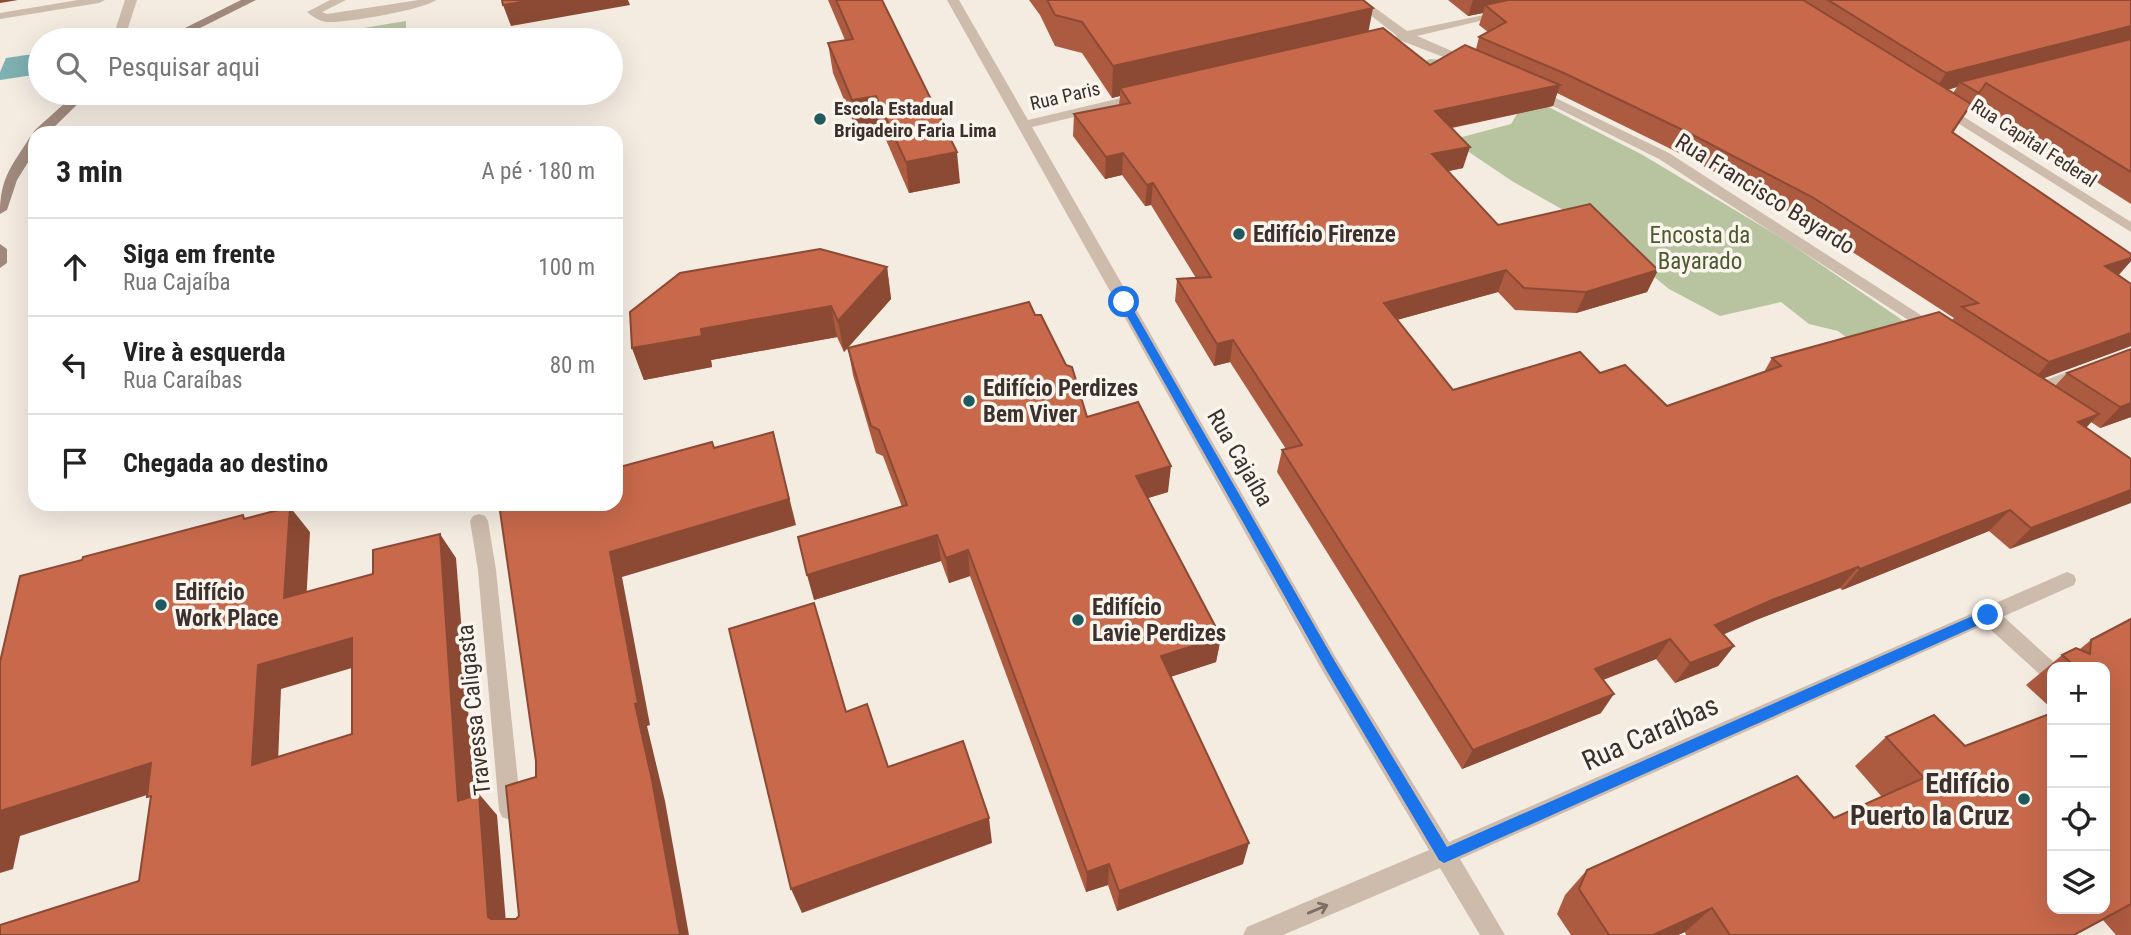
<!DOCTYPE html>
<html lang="pt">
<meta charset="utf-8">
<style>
:root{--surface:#fff;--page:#f2f2f2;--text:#222;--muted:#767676;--line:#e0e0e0}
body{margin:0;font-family:"Roboto Condensed",sans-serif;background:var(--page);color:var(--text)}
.controls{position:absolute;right:21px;bottom:21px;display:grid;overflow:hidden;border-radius:14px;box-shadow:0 7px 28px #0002}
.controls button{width:63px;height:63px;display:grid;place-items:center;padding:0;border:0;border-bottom:2px solid var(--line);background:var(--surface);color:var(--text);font:35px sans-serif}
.stop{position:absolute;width:21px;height:21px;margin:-16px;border:5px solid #1a73e8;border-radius:50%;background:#fff}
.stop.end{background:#1a73e8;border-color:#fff;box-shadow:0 2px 7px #0008}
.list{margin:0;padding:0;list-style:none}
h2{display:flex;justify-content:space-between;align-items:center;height:91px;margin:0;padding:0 28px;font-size:30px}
h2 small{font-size:23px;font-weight:400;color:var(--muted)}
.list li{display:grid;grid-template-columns:46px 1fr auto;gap:21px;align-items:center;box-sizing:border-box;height:98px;padding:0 28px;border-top:2px solid var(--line)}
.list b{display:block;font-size:26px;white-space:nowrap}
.list p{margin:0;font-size:23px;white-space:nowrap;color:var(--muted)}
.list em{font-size:23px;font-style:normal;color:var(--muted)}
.icon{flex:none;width:38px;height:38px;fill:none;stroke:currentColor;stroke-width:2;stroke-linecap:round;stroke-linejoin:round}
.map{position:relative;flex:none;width:2131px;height:935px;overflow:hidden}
.search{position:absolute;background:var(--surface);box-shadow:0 7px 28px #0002;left:28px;top:28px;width:595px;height:77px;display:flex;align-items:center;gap:18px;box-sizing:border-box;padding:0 24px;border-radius:38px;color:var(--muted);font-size:26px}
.panel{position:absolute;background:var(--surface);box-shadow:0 7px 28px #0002;left:28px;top:126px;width:595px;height:385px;border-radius:21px}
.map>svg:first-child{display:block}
.green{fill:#b8c4a0}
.water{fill:#7fb0b2}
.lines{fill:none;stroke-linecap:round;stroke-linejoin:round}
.lane{fill:#cdbbac;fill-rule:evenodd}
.street{fill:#cdbbac;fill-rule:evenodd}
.secondary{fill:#a18a7d;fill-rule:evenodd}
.wall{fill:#ac5a40;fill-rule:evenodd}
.shaded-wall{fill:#8c4a34}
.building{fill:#c8694b;stroke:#8c4a34;stroke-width:2;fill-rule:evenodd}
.oneway{stroke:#7d6f65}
.route{fill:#1a73e8}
.poi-dot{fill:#1f5a5e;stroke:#fbf5ee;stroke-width:2.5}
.labels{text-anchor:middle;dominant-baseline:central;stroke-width:7;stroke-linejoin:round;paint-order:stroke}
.far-street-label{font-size:19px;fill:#3b302b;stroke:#fbf5ee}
.far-poi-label{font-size:19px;font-weight:bold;fill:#3b302b;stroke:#fbf5ee;text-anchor:start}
.street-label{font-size:23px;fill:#3b302b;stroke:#fbf5ee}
.poi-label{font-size:23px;font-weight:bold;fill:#3b302b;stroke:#fbf5ee;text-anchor:start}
.park-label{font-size:23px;fill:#4a5a2e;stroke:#fbf5ee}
.near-street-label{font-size:28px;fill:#3b302b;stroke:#fbf5ee}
.near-poi-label{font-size:28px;font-weight:bold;fill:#3b302b;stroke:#fbf5ee;text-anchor:end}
</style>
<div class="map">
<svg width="2131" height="935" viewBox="0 0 2131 935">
<rect width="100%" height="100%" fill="#f4ebe1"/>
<g class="green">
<path d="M406 21V40H291Z"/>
<path d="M1430 59 1446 60 1525 95 1641 154 1785 240 1924 335 1855 344 1838 331 1809 324 1781 302 1720 316 1669 289 1595 228 1512 181 1451 140 1511 124 1517 114 1503 98 1416 65Z"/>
</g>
<path class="water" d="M40 53V74L0 80V72L6 58Z"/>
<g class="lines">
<g class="lane">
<path d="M330 0H346L322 12 327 14 419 0H436C423 10 345 23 327 22 319 21 313 17 307 12Z"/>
<path d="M2083 366 2091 372 2089 376 2030 398 2022 392 2024 388Z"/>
<path d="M1988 607 1995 609 2059 667H2052V682L2045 679 1981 621 1978 615 1981 609Z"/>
</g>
<g class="street">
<path d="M78 0H105L99 3 0 19V13Z"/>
<path d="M125 0H137L124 40H112Z"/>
<path d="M947 0H959L1028 120 1142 93 1148 97 1146 100 1032 127 1336 658 1449 842 2060 575 2067 572 2074 575 2076 580 2074 585 1460 859 1505 935H1480L1440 868 1283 935H1243L1247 927 1429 850 1322 670Z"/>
<path d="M1351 0H1364L1407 31 1503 11 1509 14 1417 36 1473 60 1475 63 1469 67 1397 39 1396 35Z"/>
<path d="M1533 87 1669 153 1944 330 1936 335 1930 334 1659 159 1529 94 1527 91Z"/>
<path d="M1942 103 2131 222V232L1937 110V104Z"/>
<path d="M479 514 485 516 488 521 496 570 521 810 518 817 510 820 502 817 499 810 478 570 470 521 473 516Z"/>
</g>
<g class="secondary">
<path d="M241 0H256L176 40H161Z"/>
<path d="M76 93H89L48 133H35V135L33 133 35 130Z"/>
<path d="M35 136V151L17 180 7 210 0 214C0 178 11 167 30 137Z"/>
<path d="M0 244 7 249V263L0 268Z"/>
</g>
</g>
<g class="wall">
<path d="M828 0H882L960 183 909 193 880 126 857 131 833 73 828 43 845 40Z"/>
<path d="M1029 0H1363L1368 32 1430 65 1476 49 1479 37 1488 32 1479 25 1483 13 1468 16 1448 0H2131V204L1973 103 1953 133 2131 261 2118 275 2131 346 2043 378 2055 386 2067 373 2131 349V417L2100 428 2091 422 2086 428 2131 459 2010 549 1989 531 1842 590 1840 588 1756 620 1723 634 1734 646 1718 666 1675 683 1656 659 1603 680 1601 713 1462 769 1277 472 1282 450 1286 449 1230 362 1214 366 1175 301 1177 279 1196 278 1151 205 1145 206 1122 175 1105 179 1073 136 1074 114 1119 105 1120 96 1112 98 1082 53 1055 46 1040 15ZM1957 87 1953 93 1948 90ZM1557 93 1679 153 1800 218 1954 318 1952 320 1772 358 1764 372 1667 406 1600 373 1453 390 1397 320 1498 292 1515 310 1576 313 1647 292 1658 270 1498 225 1448 171 1463 168 1452 128 1553 106Z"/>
<path d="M887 267 891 299 844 352 837 337 711 360 712 367 644 380 632 348Z"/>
<path d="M848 348 1087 417 1168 492 1148 498 1221 637 1216 662 1170 677 1243 864 1117 911 1108 885 1086 892 970 576 949 583 941 561 814 600 902 507 883 456 876 453 853 375Z"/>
<path d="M2131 619V935H2116L2103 920 2075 935H1686L1685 932 1678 935H1571L1557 914 1565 895 1587 870 1834 818 1882 797 1855 766 1886 737 2105 909V667H2052V709L2026 685 2062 655 2080 649 2091 640Z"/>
</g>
<g class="shaded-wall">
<path d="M0 0H18L0 3Z"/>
<path d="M533 0H628L630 5 511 26 503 5Z"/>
<path d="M1473 0H1538L1485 5 1483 13 1468 16Z"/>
<path d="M1373 8 1367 39 1120 88V96L1112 98 1113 66Z"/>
<path d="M2131 26V42L1960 82 1957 87 1933 93 1946 73Z"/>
<path d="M1560 85 1553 106 1430 132 1435 111Z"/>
<path d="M876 96 880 126 857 131 852 100Z"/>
<path d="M1470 147 1463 168 1426 176 1432 154Z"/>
<path d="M957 152 960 183 909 193 906 162Z"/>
<path d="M1123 153 1122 175 1105 179 1106 157Z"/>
<path d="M1153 183 1151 205 1145 206 1147 185Z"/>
<path d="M2131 258V261L2117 277 2105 266Z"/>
<path d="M887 267 891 299 844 352 838 321Z"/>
<path d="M1506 270 1498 292 1378 325 1384 303Z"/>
<path d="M1658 270 1647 292 1576 313 1586 292Z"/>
<path d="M831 306 837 337 711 360 712 367 644 380 632 348 701 329Z"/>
<path d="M2131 333V346L2031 383 2049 362Z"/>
<path d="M1233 340 1230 362 1214 366 1217 344Z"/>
<path d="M2131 403V417L2100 428 2120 407Z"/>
<path d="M2099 414 2078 436V422Z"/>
<path d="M773 432 796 525 622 577 650 725 647 726 665 801 689 935H680L635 704 610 552Z"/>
<path d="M1171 466 1168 492 1135 502 1136 476Z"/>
<path d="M2131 490V503L2010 549 2031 528Z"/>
<path d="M290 507 310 532 305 622 284 598Z"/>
<path d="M2010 510 1989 531 1842 590 1860 569Z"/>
<path d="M440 534 456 558 477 822 458 801Z"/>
<path d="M937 535 941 561 814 600 807 575Z"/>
<path d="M968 550 970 576 949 583 946 558Z"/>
<path d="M1858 567 1840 588 1756 620 1700 645 1715 625 1772 600Z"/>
<path d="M1221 637 1216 662 1158 681 1161 656Z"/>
<path d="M352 638 372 662 281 689 277 787 252 765 258 665Z"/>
<path d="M1670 639 1656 659 1582 688 1595 669Z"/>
<path d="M1734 646 1718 666 1675 683 1690 663Z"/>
<path d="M1614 694 1601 713 1462 769 1473 750Z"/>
<path d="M151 763 178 785 20 836 13 869 0 873V811Z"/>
<path d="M479 794 497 815 507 935 488 917Z"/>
<path d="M989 818 992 843 802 913 791 889Z"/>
<path d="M1249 843 1243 864 1117 911 1119 891Z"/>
<path d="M1109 864 1108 885 1086 892 1087 872Z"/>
<path d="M1712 908 1685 932 1678 935H1653Z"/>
</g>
<g class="building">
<path d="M502 0H533L503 5Z"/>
<path d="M836 0H882L957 152 906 162 876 96 852 100 828 43 853 39Z"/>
<path d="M1047 0H1363L1373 8 1113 66 1082 22 1055 15Z"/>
<path d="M1508 0H1803L1971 104 1952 132 2131 254V258L2105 266 2131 284V333L2049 362 1962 307 1978 303 1812 197 1689 133 1566 74 1479 37 1506 22 1485 5Z"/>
<path d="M1828 0H2131V26L1946 73Z"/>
<path d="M1383 28 1430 65 1465 45 1560 85 1435 111 1470 147 1432 154 1498 225 1590 204 1658 270 1586 292 1524 288 1506 270 1384 303 1453 390 1580 352 1600 373 1625 365 1667 406 1781 366 1772 358 1939 312 2099 414 2078 422 2131 459V490L2031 528 2010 510 1860 569 1858 567 1772 600 1715 625 1734 646 1690 663 1670 639 1595 669 1614 694 1473 750 1282 450 1302 445 1233 340 1217 344 1177 279 1211 277 1153 183 1147 185 1123 153 1106 157 1074 114 1130 103 1120 88Z"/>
<path d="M2131 39V172L1986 83 1979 93 1960 82Z"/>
<path d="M820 249 887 267 838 321 831 306 701 329 702 336 632 348 630 312 680 273Z"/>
<path d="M1029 302 1035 315H1041L1066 365 1072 367 1087 417 1138 402 1171 466 1136 476 1221 637 1161 656 1249 843 1119 891 1109 864 1087 872 968 550 946 558 937 535 807 575 798 537 907 505 879 430 871 426 848 348Z"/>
<path d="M2131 349V403L2120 407 2067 373Z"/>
<path d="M773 432 789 499 610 552 638 703 635 704 652 780 680 935H0V925L139 881 151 796 147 797 151 763 0 811V662L20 576 82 560 83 557 243 515 244 519 290 507 284 598 373 574V550L440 534 458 801 479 794 488 917 491 919H516L519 916 506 786 536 777V761L499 504H616V468L712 442 714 448ZM352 638V734L252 765 258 665Z"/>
<path d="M814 603 846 712 867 704 888 767 963 741 989 818 791 889 729 629Z"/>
<path d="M2131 619V904L2074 935H1730L1712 908 1653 935H1609L1579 889 1587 870 1797 776 1834 818 1924 778 1886 737 1934 715 1965 746 2052 713V909H2105V667H2076L2062 655 2076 648 2090 654 2091 640Z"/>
</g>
<defs><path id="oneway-shaft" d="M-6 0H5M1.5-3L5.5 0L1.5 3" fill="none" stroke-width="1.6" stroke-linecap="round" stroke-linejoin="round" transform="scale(1.75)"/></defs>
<use class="oneway" href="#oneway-shaft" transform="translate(1318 909) rotate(-23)"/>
<path class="route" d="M1121 300 1129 302 1334 660 1447 847 1984 611 1988 609 1994 615 1992 619 1444 863 1439 860 1325 668 1119 302Z"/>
<g class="poi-dot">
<circle cx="820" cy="119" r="7"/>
<circle cx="1239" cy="234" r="7"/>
<circle cx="969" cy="401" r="7"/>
<circle cx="161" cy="605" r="7"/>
<circle cx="1078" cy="620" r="7"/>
<circle cx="2024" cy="799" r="7"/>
</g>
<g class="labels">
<g class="far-street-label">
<text transform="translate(1065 96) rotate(-13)">Rua Paris</text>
<text transform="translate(2034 143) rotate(33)">Rua Capital Federal</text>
</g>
<g class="far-poi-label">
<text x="834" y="108">Escola Estadual<tspan x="834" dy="22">Brigadeiro Faria Lima</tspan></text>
</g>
<g class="street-label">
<text transform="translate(1765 194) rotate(32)">Rua Francisco Bayardo</text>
<text transform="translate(1240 458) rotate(60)">Rua Cajaíba</text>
<text transform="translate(474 710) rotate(-96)">Travessa Caligasta</text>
</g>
<g class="poi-label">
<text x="1253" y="234">Edifício Firenze</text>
<text x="983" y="388">Edifício Perdizes<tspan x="983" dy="26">Bem Viver</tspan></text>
<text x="175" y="592">Edifício<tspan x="175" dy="26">Work Place</tspan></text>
<text x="1092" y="607">Edifício<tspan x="1092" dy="26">Lavie Perdizes</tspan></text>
</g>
<g class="park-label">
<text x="1700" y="235">Encosta da<tspan x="1700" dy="26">Bayarado</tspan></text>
</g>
<g class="near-street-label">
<text transform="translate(1650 733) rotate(-24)">Rua Caraíbas</text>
</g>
<g class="near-poi-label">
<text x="2010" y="783">Edifício<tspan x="2010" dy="32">Puerto la Cruz</tspan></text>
</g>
</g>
</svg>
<div class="controls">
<button>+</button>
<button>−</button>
<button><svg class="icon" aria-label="locate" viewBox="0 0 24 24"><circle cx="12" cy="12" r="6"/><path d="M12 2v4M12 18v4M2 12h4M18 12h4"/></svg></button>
<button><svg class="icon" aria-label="layers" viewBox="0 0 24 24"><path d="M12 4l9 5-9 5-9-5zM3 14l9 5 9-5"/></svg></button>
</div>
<div class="stop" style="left:1124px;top:302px"></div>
<div class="stop end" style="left:1988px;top:615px"></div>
<div class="search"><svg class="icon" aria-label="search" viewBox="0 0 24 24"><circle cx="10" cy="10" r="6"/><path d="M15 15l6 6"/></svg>Pesquisar aqui</div>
<section class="panel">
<h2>3 min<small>A pé · 180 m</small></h2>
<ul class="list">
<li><svg class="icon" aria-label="ahead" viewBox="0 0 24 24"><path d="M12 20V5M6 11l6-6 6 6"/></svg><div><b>Siga em frente</b><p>Rua Cajaíba</p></div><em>100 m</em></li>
<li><svg class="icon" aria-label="left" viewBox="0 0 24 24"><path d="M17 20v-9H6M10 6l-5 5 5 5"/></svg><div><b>Vire à esquerda</b><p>Rua Caraíbas</p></div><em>80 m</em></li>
<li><svg class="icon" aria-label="arrive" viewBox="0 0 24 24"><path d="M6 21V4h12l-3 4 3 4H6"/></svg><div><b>Chegada ao destino</b></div></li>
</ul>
</section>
</div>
